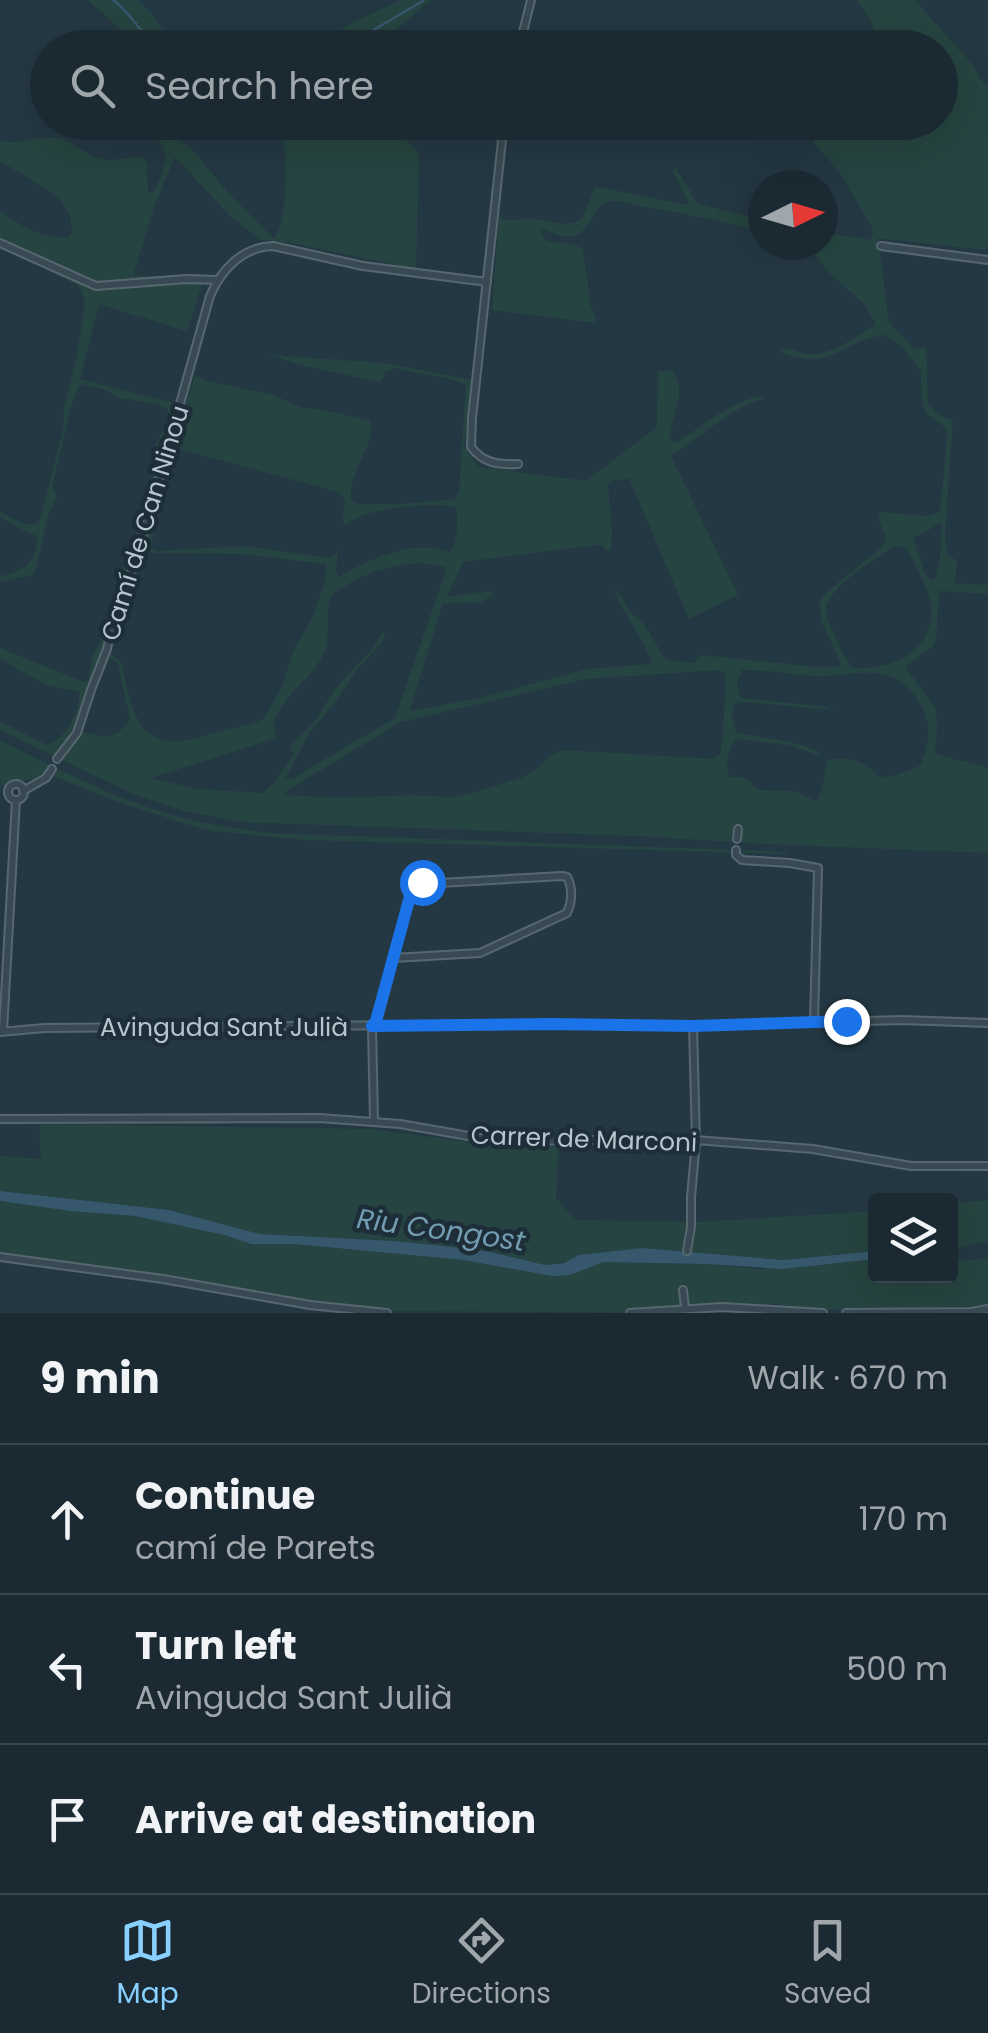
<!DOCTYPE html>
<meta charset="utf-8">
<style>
:root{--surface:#1b2a32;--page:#28363e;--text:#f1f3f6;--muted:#a0a7ac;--line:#39464d;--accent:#88d0ff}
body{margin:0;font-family:Poppins,sans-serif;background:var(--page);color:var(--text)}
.controls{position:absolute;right:30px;bottom:30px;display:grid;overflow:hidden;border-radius:10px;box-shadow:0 10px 40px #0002}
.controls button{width:90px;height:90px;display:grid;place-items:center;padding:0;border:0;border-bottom:2px solid var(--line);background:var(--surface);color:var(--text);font:50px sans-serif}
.compass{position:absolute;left:748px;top:170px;width:90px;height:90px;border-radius:50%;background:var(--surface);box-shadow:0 10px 40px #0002;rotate:85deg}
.stop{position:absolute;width:30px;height:30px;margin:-22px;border:8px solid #1a73e8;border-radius:50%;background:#fff}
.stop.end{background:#1a73e8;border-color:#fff;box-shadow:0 2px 10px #0008}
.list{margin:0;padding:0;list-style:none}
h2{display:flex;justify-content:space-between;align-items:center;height:130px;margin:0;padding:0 40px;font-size:42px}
h2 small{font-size:32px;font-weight:400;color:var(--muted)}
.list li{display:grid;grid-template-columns:65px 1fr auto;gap:30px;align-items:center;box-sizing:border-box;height:150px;padding:0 40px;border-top:2px solid var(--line)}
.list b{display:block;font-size:38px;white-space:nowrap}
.list p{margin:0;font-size:32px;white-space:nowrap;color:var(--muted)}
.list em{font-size:32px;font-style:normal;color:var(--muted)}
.icon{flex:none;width:55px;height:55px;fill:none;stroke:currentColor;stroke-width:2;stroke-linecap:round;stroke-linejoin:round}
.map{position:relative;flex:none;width:988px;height:1313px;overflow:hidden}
.search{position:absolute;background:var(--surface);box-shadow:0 10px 40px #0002;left:30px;right:30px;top:30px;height:110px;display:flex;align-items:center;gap:25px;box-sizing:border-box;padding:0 35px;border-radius:55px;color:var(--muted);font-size:38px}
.sheet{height:580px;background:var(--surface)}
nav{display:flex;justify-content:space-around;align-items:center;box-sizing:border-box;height:140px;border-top:2px solid var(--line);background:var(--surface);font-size:28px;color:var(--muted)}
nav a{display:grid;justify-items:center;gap:5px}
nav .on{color:var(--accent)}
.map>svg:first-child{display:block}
.green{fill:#264441;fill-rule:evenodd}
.water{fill:#37586c}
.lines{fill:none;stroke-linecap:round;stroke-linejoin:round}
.stream{stroke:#37586c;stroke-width:2.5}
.minor-casing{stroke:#576770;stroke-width:10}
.minor{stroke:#394953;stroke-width:6}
.route{stroke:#1a73e8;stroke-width:12}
.labels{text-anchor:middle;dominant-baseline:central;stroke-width:9;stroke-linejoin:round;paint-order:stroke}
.street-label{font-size:25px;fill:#b6c4cd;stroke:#1d2e38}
.water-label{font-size:28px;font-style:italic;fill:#739cb2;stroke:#1d2e38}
</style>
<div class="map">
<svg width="988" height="1313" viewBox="0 0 988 1313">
<rect width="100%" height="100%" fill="#243843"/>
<g class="green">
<path d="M88 0H138L151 13 175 47H140Z"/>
<path d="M401 0H431L388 37 385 47H315L351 23Z"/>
<path d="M856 0H915L973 65 981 80 988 86V243L986 250 878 238 889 323 915 349 926 348 928 405 942 416 953 420 945 534 947 554 957 561 955 583 988 585V594L939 591 936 641 933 646 907 665 906 668 935 707 937 726 935 753C953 760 971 762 988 768V853L763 844 636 836 241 822 184 811 133 794 0 730V721L47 745C66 738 81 712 79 692L46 685 0 659V648L84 682 88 681 93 654 100 642 116 587 144 511 150 490 153 452 169 416 168 410 158 404 118 398 107 390 80 384 71 407 52 486 57 498 49 512 35 572 29 576 0 582V576C24 572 38 561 37 536L24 531 0 517V512L24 524H35L40 520 63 431 64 408 77 355 85 303 81 289 76 284 0 248V211C20 225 41 238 67 238L72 232 70 217 59 197 0 161V141C19 146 38 135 57 138 74 141 85 155 102 159 115 162 130 156 144 158L147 164 148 190 149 193 153 192C160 180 170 159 162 145 157 135 137 128 127 123H149L174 135 196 153 228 193 274 239C291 215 285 152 282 123H391L419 154 416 269 287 242 261 240 231 217 175 157 155 204 133 276 205 275 187 331 99 304 80 379 185 406 195 375 207 381 274 395 302 408 320 409 370 421C376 449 345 473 352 501L358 504H403L455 499 459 491 466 385 456 380 394 368 386 371 382 380 378 382 301 365 270 355 384 363 472 380 464 447 479 467 586 481 657 427 658 371 672 370C688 388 673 414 670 435V441L675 443C702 428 731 399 763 396V399C728 409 701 438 671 456L738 595 689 619 629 478 612 481 608 485 612 534 611 550H605L602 545H597L463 562 447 597 487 591 494 594 482 602 443 603 410 709 411 711 479 698 587 669 651 664V658L618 599 614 587 632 614 643 623 666 660 694 663 702 655 817 667 842 666 822 622 819 602 828 591 882 547 886 539 878 517 880 512 925 516 940 512 947 439 946 428 927 414 922 404 921 371 904 349 886 335C839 340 836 372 783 353L780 349C792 347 800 354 812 354 834 354 854 337 873 327L875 322 864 304 825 269 808 245H823V232L871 240 873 229 840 173 814 143 807 123 940 122V48L869 47C881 29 867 14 856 0ZM175 448 338 492 345 499 343 521 345 525C366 507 429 502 456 507 458 523 458 539 450 552 414 538 370 559 338 577L336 569 338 551 330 558 243 546 156 551 151 547 164 481ZM938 523 941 524C943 542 940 560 936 578L931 580 925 574 913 537 926 532ZM895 545 907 548C915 567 929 586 931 607 936 649 890 671 854 668 843 660 840 646 834 634 831 627 826 619 826 611 827 585 878 559 895 545ZM149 553 242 554 326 564V578L312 618 291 656 284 682 264 719C247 726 229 729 211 734 201 736 191 740 181 741 135 747 128 696 122 663L110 653C118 618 129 584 149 553ZM417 563 446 567V570L395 718 293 778 285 779 310 732 336 701 355 672 382 642 385 634 383 632 374 647 335 689 315 721 289 747 294 754 275 782 263 793 197 789 151 778 277 738 273 725C284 691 310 683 324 653 331 637 325 615 330 597 355 576 384 566 417 563ZM110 658 118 664 130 719C114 742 107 737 82 732L95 691ZM718 670 725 673 726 686 721 752 715 759 563 750 551 755 540 766 523 777 473 793 450 797 411 795 340 798 287 795 285 792 401 722 586 679ZM742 670C765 669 789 675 812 676 836 678 866 668 889 676 899 679 907 687 914 695 933 718 931 739 920 766L894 776 878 777C867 760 846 756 827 760L822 790 816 801 795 791 759 790 746 778 730 777C725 768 728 747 735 739L790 745 814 754 824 756C800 738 764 740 736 732L732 715 735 703 746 702 834 710 826 707 741 698 737 684Z"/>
<path d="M675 167 698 204 763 220V231C723 222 682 213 641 206 633 205 619 200 611 201 584 204 595 257 543 228L539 231 547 241 572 244 583 249 591 307 597 323 492 310 499 215 504 220C515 220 526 218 537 219 552 221 572 230 583 216 589 207 590 195 596 187L688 205 689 203 673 172Z"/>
<path d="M0 740C58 769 116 800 179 817 209 825 241 829 272 833L764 851 787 852V854L304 840 205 830 118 802 50 775 0 786Z"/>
<path d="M39 1124 370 1129 501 1146H559L556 1198 576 1220 699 1222 875 1211V1251L784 1260 642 1248 545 1265 486 1251 443 1246 394 1241 260 1234 169 1210 0 1191V1156L41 1159Z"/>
<path d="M988 1200V1241L951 1250 950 1204Z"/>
<path d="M0 1201 70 1211 135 1216 224 1235 251 1244H294L463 1260 552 1276 603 1262 707 1264 761 1269 875 1259 876 1276H950L951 1262 988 1258V1304L972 1306 828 1310 775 1304 683 1305 682 1313 393 1311 321 1303 0 1255Z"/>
</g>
<path class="water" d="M0 1191 169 1210 260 1234 394 1241 443 1246 486 1251 545 1265 564 1263 579 1255 642 1248 784 1260 875 1251V1259L782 1269 707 1264 603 1262 570 1275 552 1276 463 1260 294 1244H251L224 1235 135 1216 70 1211 0 1201Z"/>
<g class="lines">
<g class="stream">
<path d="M113 0C127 9 143 34 155 48"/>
<path d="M343 48 423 1"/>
</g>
<g class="minor-casing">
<g id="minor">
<path d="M519 48 531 0"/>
<path d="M504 122 472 418 471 447C483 463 498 465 518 464"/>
<path d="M0 243 96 286 187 279 217 280"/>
<path d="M881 246 988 260"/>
<path d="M57 759 77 733 91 690 107 649 115 612 137 558 210 296C221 270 242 247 273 246L363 266 487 282"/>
<circle cx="16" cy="792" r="8"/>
<path d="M23 791 46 778 52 769"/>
<path d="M737 839 738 829"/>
<path d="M736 850V855L742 860 790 863 818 868 814 1022"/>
<path d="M393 958 480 953 567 913C572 902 573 888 567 877L562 876 422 884"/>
<path d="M3 1031 16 800"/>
<path d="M0 1032 44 1028 551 1024 693 1026 902 1020 988 1023"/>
<path d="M0 1119 319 1118 400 1124 497 1141 682 1139 813 1149 911 1166H988"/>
<path d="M374 1121 372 1026 377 1021 412 889 409 881 415 877 420 878 422 882 420 888 412 889"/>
<path d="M687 1251 691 1227V1197L696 1141 693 1026"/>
<path d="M0 1257 163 1279 310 1305 387 1313"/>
<path d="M683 1290 685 1308"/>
<path d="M630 1313 722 1307 823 1313"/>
<path d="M846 1313 971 1312 988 1309"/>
</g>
</g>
<use href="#minor" class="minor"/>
</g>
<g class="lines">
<path class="route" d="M422 882 419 889H412L376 1021 372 1026 551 1024 693 1026 846 1021"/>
</g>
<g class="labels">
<g class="street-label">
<text transform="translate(145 523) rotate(-73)">Camí de Can Ninou</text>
<text x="224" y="1027">Avinguda Sant Julià</text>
<text transform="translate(584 1139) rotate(2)">Carrer de Marconi</text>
</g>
<g class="water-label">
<text transform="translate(441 1230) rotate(8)">Riu Congost</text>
</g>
</g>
</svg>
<div class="controls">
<button><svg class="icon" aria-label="layers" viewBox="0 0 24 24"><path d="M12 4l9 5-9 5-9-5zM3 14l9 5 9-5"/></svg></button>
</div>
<svg class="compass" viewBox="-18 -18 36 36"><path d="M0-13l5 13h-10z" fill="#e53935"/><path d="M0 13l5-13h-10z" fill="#a0a7ac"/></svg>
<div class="stop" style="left:422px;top:882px"></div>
<div class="stop end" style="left:846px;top:1021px"></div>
<div class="search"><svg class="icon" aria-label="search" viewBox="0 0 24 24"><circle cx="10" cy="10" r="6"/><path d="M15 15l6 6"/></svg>Search here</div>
</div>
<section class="sheet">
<h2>9 min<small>Walk · 670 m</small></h2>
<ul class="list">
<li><svg class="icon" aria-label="ahead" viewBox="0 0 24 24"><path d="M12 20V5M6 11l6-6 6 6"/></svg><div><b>Continue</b><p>camí de Parets</p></div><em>170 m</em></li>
<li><svg class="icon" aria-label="left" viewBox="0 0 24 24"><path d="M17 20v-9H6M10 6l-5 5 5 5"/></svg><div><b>Turn left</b><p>Avinguda Sant Julià</p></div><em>500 m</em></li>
<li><svg class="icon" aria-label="arrive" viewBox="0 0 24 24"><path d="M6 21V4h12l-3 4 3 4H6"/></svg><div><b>Arrive at destination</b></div></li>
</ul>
</section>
<nav>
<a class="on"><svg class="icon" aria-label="map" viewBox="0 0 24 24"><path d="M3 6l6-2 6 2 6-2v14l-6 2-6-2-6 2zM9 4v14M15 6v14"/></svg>Map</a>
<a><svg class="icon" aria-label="directions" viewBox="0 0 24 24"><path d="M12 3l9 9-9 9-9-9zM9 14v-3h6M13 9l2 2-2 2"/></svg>Directions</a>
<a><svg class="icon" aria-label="saved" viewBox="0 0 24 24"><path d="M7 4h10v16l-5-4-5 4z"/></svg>Saved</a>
</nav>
